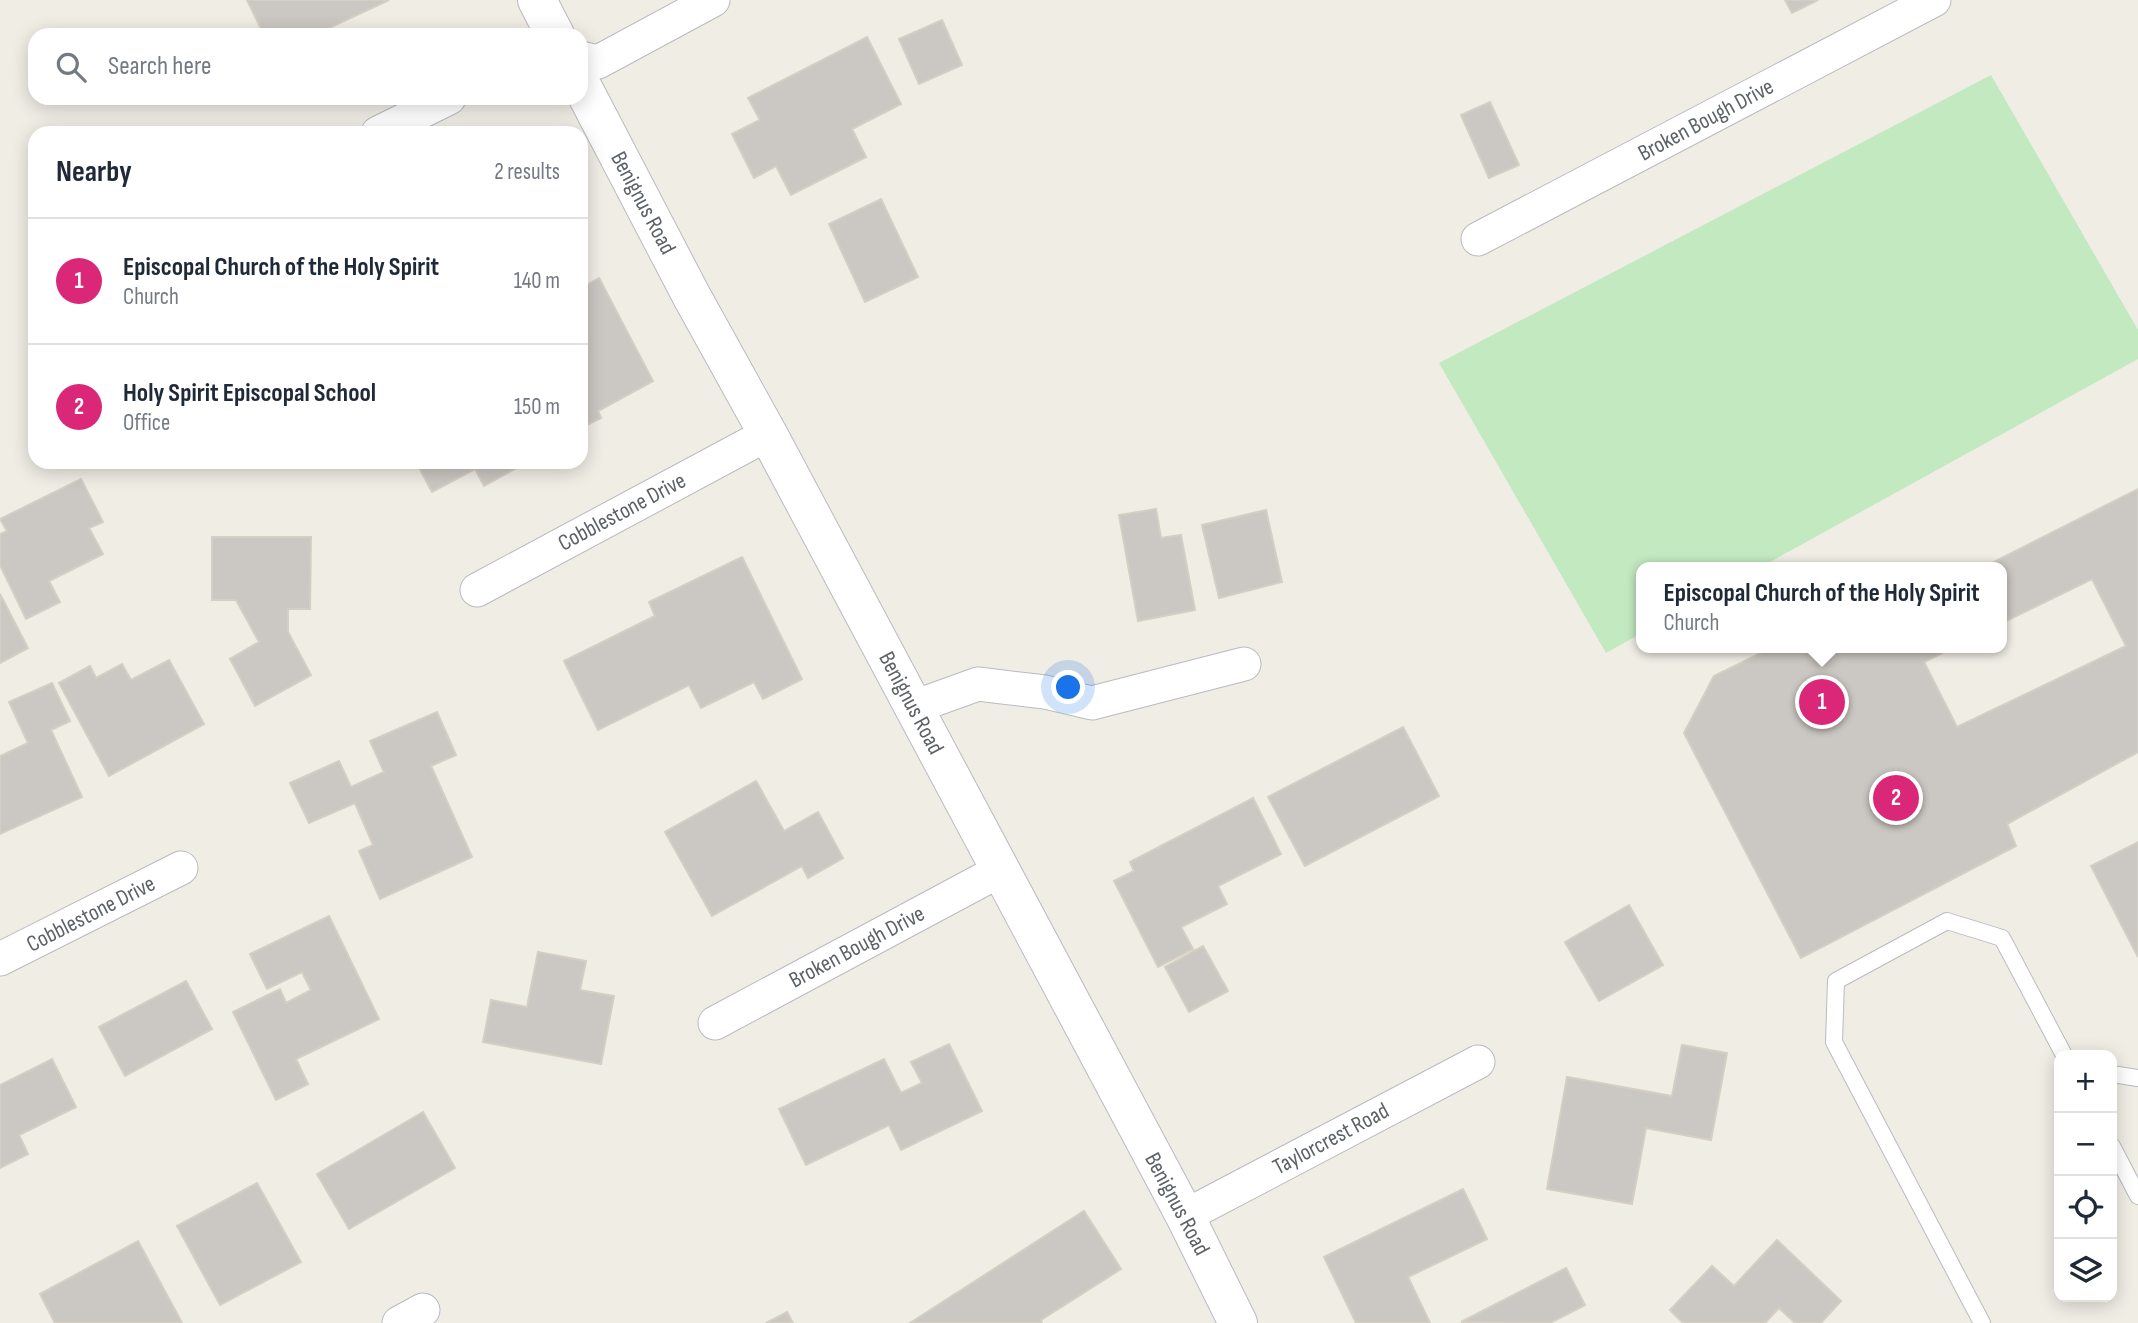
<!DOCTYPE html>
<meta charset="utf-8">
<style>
:root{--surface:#fff;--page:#f6f6f7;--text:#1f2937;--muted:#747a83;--line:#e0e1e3;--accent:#db2777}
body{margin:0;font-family:"Sofia Sans Condensed",sans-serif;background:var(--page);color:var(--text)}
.controls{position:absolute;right:21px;bottom:21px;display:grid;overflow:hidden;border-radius:14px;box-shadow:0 4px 18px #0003}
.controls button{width:63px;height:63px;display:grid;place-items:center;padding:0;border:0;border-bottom:2px solid var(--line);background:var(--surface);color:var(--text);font:35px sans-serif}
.you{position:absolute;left:1069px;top:688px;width:24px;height:24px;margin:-18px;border:5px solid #fff;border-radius:50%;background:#1a73e8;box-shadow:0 0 0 10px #1a73e833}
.badge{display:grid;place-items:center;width:46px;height:46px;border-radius:50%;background:var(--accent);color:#fff;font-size:23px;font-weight:700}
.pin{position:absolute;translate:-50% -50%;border:4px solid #fff;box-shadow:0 2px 7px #0006}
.popup{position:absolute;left:1636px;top:562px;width:371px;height:91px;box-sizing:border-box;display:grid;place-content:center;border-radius:14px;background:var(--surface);filter:drop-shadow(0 2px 5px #0005);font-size:23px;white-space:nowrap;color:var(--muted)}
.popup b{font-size:26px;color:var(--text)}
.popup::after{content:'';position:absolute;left:50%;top:100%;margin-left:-14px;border:14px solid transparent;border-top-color:var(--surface)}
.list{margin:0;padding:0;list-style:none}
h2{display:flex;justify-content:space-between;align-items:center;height:91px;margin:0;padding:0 28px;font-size:30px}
h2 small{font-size:23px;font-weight:400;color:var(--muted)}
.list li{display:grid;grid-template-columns:46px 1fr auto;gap:21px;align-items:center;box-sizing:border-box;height:126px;padding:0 28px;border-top:2px solid var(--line)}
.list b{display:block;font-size:26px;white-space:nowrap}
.list p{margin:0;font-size:23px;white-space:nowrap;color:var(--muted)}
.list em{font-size:23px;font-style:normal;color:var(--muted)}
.icon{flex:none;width:38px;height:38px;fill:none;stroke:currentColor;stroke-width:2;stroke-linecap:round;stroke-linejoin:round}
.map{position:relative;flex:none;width:2138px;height:1323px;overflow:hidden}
.search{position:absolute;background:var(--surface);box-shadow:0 4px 18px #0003;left:28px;top:28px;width:560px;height:77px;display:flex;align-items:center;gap:18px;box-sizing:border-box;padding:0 24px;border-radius:21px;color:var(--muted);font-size:26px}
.panel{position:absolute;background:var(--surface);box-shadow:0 4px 18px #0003;left:28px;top:126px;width:560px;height:343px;border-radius:21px}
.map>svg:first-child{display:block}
.green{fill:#c3e9c1}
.building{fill:#cbc7c2;stroke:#d5cec3;stroke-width:2}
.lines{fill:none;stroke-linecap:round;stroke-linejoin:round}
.service-casing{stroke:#b8bbc0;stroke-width:18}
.minor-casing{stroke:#b8bbc0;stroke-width:35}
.tertiary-casing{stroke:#b8bbc0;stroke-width:40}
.service{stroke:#fff;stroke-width:16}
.minor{stroke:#fff;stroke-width:33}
.tertiary{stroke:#fff;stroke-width:38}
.labels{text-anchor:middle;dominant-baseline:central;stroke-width:6;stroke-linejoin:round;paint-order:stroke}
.street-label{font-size:23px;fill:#5d6266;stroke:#fff}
</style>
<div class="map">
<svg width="2138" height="1323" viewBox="0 0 2138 1323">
<rect width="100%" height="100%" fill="#f0ede5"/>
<path class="green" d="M1991 75 2138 330V359L1761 567H1642V633L1606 653 1439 363Z"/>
<g class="building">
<path d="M247 0H389L314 35H264Z"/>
<path d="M1785 0H1818L1792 13Z"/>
<path d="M942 20 962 65 919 84 899 39Z"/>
<path d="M867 37 901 104 852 129 866 157 791 195 776 166 754 178 732 134 760 120 748 98Z"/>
<path d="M1490 102 1519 165 1489 178 1461 115Z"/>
<path d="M881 199 918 277 865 302 829 224Z"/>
<path d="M599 278 653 381 598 411 601 418 581 428V288Z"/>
<path d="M416 462H527L484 486 475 469 432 492Z"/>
<path d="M81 479 103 522 89 528 103 554 49 581 60 602 26 619 0 565V534L7 531 0 519Z"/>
<path d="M2138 489V752L2007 824 2016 846 1801 958 1684 733 1714 676 1771 648H1952L1924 662 1957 727 2126 646 2092 579 2002 623V567H1984Z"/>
<path d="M1156 509 1161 538 1181 535 1195 610 1138 621 1119 515Z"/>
<path d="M1266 510 1282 582 1219 598 1202 525Z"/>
<path d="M212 537H311L310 609H288V632L311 675 255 706 230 659 259 642 236 600H212Z"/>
<path d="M742 557 802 679 763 699 754 682 701 708 689 685 598 730 564 661 655 616 649 602Z"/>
<path d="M0 594 28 648 0 663Z"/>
<path d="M169 660 204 724 109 776 59 683 90 666 96 678 122 664 131 680Z"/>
<path d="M52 683 70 721 51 730 82 797 0 834V756L28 743 9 702Z"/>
<path d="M437 712 456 755 431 766 472 857 380 899 359 851 373 845 355 803 309 823 290 783 339 761 351 787 384 772 370 741Z"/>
<path d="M1403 727 1439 796 1305 866 1268 797Z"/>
<path d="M756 781 784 831 818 812 843 858 808 878 802 866 712 916 665 832Z"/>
<path d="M1253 798 1281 854 1218 886 1227 904 1181 927 1193 949 1158 967 1114 881 1134 871 1130 862Z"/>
<path d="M2138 842V957L2091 866Z"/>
<path d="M1629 905 1663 965 1599 1001 1565 942Z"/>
<path d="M329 916 379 1019 296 1059 308 1084 276 1100 233 1012 280 989 286 1003 311 990 302 972 267 989 250 954Z"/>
<path d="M1203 946 1228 991 1189 1012 1165 967Z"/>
<path d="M538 952 586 961 580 990 614 996 601 1064 483 1042 491 1000 527 1007Z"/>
<path d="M186 981 212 1029 125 1076 99 1027Z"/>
<path d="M949 1044 982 1111 901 1150 889 1125 806 1165 779 1109 884 1059 901 1093 922 1083 911 1062Z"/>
<path d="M1682 1045 1727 1053 1711 1140 1646 1128 1632 1204 1547 1189 1567 1077 1672 1096Z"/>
<path d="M52 1059 76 1107 19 1135 28 1154 0 1168V1085Z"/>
<path d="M423 1112 455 1168 349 1229 317 1174Z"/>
<path d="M257 1183 301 1262 220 1305 177 1226Z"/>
<path d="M1463 1189 1487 1239 1408 1277 1430 1323H1356L1324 1257Z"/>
<path d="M1084 1211 1121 1269 1041 1320 1042 1323H910Z"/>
<path d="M1777 1240 1841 1301 1821 1323H1795L1779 1308 1765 1323H1683L1670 1310 1712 1266 1734 1286Z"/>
<path d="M138 1241 182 1323H55L40 1294Z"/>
<path d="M1566 1268 1585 1305 1550 1323 1461 1322Z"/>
<path d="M787 1312 793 1323H766Z"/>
</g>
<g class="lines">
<g class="service-casing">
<g id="service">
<path d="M2112 1074 2138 1078"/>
<path d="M2112 1146 2138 1196"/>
<path d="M1982 1323 1834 1042 1836 981 1947 921 2002 938 2064 1055"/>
</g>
</g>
<g class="minor-casing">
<g id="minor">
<path d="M581 58 598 62 713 0"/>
<path d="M378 133 449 98"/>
<path d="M1478 239 1934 0"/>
<path d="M477 590 768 434"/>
<path d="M914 707 978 684 1045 692 1092 703 1244 664"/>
<path d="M0 959 181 868"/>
<path d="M715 1023 999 871"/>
<path d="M1185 1216 1478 1062"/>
<path d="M399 1323 423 1310"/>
</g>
</g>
<g class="tertiary-casing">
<g id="tertiary">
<path d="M537 0 555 35"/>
<path d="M581 84 691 295 768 434 1185 1216 1238 1323"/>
</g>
</g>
<use href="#service" class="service"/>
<use href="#minor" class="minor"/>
<use href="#tertiary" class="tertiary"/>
</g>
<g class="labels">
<g class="street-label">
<text transform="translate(1706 120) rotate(-28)">Broken Bough Drive</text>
<text transform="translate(643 203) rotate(62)">Benignus Road</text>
<text transform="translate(622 512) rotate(-28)">Cobblestone Drive</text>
<text transform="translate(911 703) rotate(62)">Benignus Road</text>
<text transform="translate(91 914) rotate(-27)">Cobblestone Drive</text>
<text transform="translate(857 947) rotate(-28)">Broken Bough Drive</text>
<text transform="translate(1331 1139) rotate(-28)">Taylorcrest Road</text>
<text transform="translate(1177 1204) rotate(62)">Benignus Road</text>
</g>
</g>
</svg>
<div class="controls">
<button>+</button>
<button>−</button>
<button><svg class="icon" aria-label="locate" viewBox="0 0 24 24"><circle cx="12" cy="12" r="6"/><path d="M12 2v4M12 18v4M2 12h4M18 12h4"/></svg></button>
<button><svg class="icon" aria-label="layers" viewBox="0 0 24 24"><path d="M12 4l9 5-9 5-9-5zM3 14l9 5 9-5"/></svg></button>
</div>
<div class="you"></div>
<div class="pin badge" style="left:1822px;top:702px">1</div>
<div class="popup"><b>Episcopal Church of the Holy Spirit</b>Church</div>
<div class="pin badge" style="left:1896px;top:798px">2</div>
<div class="search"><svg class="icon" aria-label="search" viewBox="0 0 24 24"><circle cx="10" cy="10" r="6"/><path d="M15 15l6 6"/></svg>Search here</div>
<section class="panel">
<h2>Nearby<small>2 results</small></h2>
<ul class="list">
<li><span class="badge">1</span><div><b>Episcopal Church of the Holy Spirit</b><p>Church</p></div><em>140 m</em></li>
<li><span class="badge">2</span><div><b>Holy Spirit Episcopal School</b><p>Office</p></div><em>150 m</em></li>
</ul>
</section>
</div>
